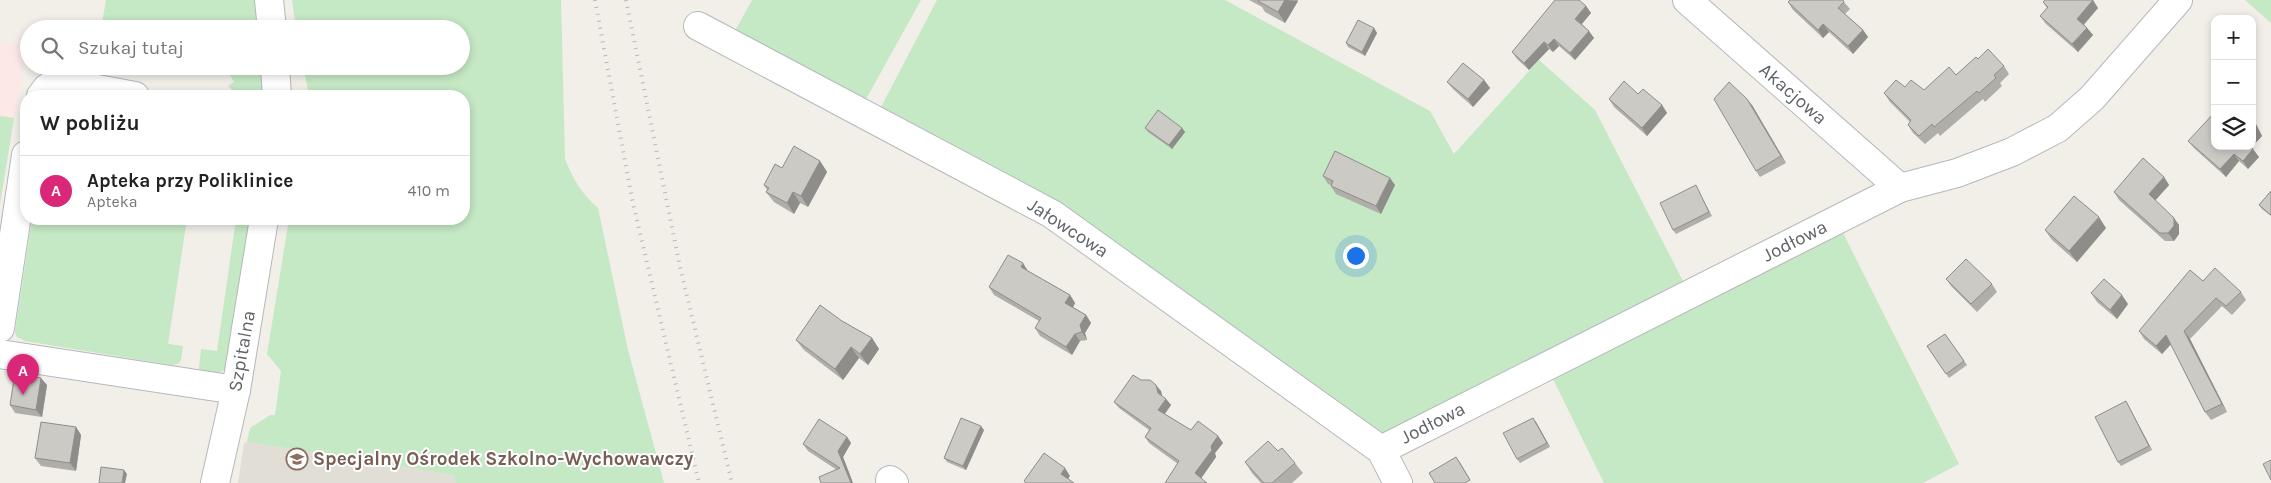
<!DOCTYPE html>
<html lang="pl">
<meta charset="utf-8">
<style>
:root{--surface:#fff;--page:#f6f6f6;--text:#222;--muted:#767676;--line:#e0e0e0;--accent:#db2777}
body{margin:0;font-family:Karla,sans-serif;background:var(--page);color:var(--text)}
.controls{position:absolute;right:15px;top:15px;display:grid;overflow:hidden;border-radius:10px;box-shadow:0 2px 8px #0003}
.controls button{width:45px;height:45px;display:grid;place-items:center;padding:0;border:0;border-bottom:1px solid var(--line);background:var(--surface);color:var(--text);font:25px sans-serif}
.you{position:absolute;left:1355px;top:255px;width:18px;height:18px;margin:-12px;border:4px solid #fff;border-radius:50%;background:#1a73e8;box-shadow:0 0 0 8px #1a73e833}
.badge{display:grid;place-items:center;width:32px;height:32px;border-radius:50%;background:var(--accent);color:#fff;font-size:16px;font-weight:700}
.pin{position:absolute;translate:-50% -41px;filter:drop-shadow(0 1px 2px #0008)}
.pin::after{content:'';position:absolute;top:26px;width:18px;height:15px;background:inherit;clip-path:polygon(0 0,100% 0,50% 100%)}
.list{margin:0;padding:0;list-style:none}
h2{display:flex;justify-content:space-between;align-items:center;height:65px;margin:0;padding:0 20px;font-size:21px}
h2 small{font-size:16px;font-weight:400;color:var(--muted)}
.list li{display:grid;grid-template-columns:32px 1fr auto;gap:15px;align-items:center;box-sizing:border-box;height:70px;padding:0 20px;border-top:1px solid var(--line)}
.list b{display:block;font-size:19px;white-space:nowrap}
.list p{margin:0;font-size:16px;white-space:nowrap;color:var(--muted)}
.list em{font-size:16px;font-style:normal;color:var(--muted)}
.icon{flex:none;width:28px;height:28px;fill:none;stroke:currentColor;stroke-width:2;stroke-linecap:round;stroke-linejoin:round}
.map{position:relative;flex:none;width:2271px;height:483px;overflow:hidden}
.search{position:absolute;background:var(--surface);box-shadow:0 2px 8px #0003;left:20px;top:20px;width:450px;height:55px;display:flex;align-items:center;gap:12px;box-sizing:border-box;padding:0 18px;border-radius:28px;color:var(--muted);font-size:19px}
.panel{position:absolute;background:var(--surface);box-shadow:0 2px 8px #0003;left:20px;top:90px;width:450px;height:135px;border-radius:20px}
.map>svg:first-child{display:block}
.education{fill:#e1ded6}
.medical{fill:#fce8e6}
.green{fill:#c5e8c5}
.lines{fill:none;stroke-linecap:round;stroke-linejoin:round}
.minor-casing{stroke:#b5b8bc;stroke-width:30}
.minor{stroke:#fff;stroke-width:28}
.rail{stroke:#b6b7b8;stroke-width:4;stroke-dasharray:1 6;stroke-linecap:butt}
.wall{fill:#afaea9}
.shaded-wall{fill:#8f8d8a}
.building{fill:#cccac5;stroke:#8f8d8a}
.labels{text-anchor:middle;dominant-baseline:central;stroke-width:4;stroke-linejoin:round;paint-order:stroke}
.street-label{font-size:19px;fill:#5f6368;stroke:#fff}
.education-label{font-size:19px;font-weight:bold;fill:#785e54;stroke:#fff;text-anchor:start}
</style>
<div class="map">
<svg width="2271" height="483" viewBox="0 0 2271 483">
<rect width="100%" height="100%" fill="#f1efe8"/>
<path class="education" d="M247 442 454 475 456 483H238L244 443Z"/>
<path class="medical" d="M0 41 27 46 0 204Z"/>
<g class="green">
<path d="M106 0H256L259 29H101Z"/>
<path d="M292 0H561L565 159C573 179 581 193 598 208L628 350 664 483H456L454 475 247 442 250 428 270 415H275L281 371 267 354 289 219H464V96H309L303 66H461V29H296Z"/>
<path d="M752 0H921L865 101 735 31Z"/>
<path d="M937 0H1225L1430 111 1454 154 1539 60 1595 110 1683 281 1383 434 1063 207 880 109Z"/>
<path d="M2245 0H2271V23Z"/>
<path d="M224 66H264V96H238L228 86 234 82Z"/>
<path d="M1 116 14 118 0 204V117Z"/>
<path d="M32 219H187L168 344 183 346 181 360 178 364 171 365 25 341 17 337 15 332Z"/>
<path d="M236 219H253L229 367 214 376 201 373 199 369 201 349 217 351Z"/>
<path d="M1841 229 1959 464 1923 483H1604L1553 379Z"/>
</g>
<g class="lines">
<g class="minor-casing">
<g id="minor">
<path d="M269 0 272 29"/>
<path d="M1687 0 1900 188"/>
<path d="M698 26 1052 214 1381 450 1398 483"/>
<path d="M275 66 277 96"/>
<path d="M41 96 47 88 59 82 135 96"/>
<path d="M0 328 26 155"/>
<path d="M0 354 236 390"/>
<path d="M1381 450 1900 188 1957 173 2012 152 2058 128 2092 98 2178 0"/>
<path d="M890 480 894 483"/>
<path d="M215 483 236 390 264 219"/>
</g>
</g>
<use href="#minor" class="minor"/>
<g class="rail">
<path d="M595 0 632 199 699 483"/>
<path d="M626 0 680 267 732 483"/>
</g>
</g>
<g class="wall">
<path d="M1249 0H1298V1L1285 23 1265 12 1262 7Z"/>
<path d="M1788 2H1844L1850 9 1845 14 1863 30 1868 37 1853 54 1829 32 1823 38 1793 10Z"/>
<path d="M2043 2 2098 8 2084 25 2087 28 2093 35 2078 52 2046 24 2040 16 2047 8Z"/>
<path d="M1586 6 1591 13 1582 24 1594 38 1575 60 1559 46 1553 52 1549 49 1529 70 1517 59 1512 52Z"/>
<path d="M1374 28 1377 33 1365 56 1348 47 1346 43Z"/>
<path d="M1978 59 2004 66 2009 74 2000 83 2002 86 1985 102 1983 99 1940 136 1938 133 1925 144 1913 133 1908 125 1910 122 1890 102 1884 93 1905 87 1924 90 1956 75Z"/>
<path d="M1484 80 1490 88 1473 107 1453 89 1447 82Z"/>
<path d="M1638 94 1662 105 1667 113 1647 136 1614 107 1609 99Z"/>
<path d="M1752 105 1786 163 1760 177 1756 171Z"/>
<path d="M2252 116 2262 136 2251 147 2259 157 2248 169 2239 161 2226 177 2194 148 2188 141 2252 146Z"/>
<path d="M1145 128H1182L1185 132 1172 149 1148 132Z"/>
<path d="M820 161 827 172 808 207 800 203 794 214 774 202 766 192 767 190 764 185 782 168Z"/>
<path d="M1323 176 1395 185 1381 214 1336 194 1331 186V185L1328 184Z"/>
<path d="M2164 177 2169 185 2155 200 2179 225V234L2174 241H2165L2119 200 2114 192Z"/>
<path d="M1698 190 1712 216 1676 234 1673 230Z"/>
<path d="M2271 191V216L2262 209 2259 205Z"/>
<path d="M2106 228 2077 262 2052 240 2045 230Z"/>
<path d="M1028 271 1070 295 1075 303 1073 307 1086 315 1091 323 1085 333 1087 340 1080 341 1072 355 1040 336 1035 328 1039 321 994 295 989 287Z"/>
<path d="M1946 279 1992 284 1997 292 1977 312 1951 286Z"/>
<path d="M2203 281 2241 292 2246 300 2232 315 2222 306 2190 339 2227 412 2211 420 2205 412 2171 344 2162 354 2144 339 2139 331Z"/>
<path d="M2091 293 2128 304 2117 319 2097 302Z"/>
<path d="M842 321 872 338 879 349 868 365 859 358 843 380 804 350 796 340Z"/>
<path d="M1945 334 1967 365 1949 378 1927 346Z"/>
<path d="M1141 380 1161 391 1162 396 1166 399 1171 405 1165 414 1191 430 1218 436 1223 443 1215 453 1216 457 1201 478 1178 464 1149 443 1145 437 1149 430 1119 408 1114 402Z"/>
<path d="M47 385 42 417 15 413 10 405Z"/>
<path d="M2126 401 2152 450 2121 466 2118 462Z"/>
<path d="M1536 422 1550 447 1520 463 1517 459Z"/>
<path d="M76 427 81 435 76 471 41 466 35 458Z"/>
<path d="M984 430 966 470 947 462 944 458Z"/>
<path d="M847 437 851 443 843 457 853 483 837 470 808 451 803 444Z"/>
<path d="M1278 451 1295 463 1303 473 1292 483H1261L1252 473 1245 462Z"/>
</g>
<g class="shaded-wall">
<path d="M1285 0 1298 1 1285 23 1278 12Z"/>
<path d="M2093 0 2098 8 2082 26 2077 19Z"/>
<path d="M1586 6 1591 13 1580 26 1575 19Z"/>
<path d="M1823 24 1829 32 1823 38 1818 30Z"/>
<path d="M1374 28 1377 33 1365 56 1362 52Z"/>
<path d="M2087 28 2093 35 2078 52 2072 44Z"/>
<path d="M1863 30 1868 37 1853 54 1848 46Z"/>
<path d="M1589 31 1594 38 1575 60 1570 53Z"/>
<path d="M1554 39 1559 46 1553 52 1548 45Z"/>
<path d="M1544 42 1549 49 1529 70 1524 63Z"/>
<path d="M1484 80 1490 88 1473 107 1468 99Z"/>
<path d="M1747 99 1752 105 1786 163 1781 156Z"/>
<path d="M1662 105 1667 113 1647 136 1642 128Z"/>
<path d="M2252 116 2262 136 2250 149 2248 146H2252Z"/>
<path d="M1182 128 1185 132 1172 149 1169 145Z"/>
<path d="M2253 149 2259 157 2248 169 2243 161Z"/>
<path d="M2234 154 2239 161 2226 177 2220 169Z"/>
<path d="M820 161 827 172 808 207 801 196Z"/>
<path d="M2164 177 2169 185 2154 202 2149 194Z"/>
<path d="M1390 178 1395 185 1381 214 1376 206Z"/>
<path d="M793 192 800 203 794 214 787 203Z"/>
<path d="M2099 217 2106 228 2077 262 2069 251Z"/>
<path d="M2174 218 2179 225V234L2174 241 2168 233Z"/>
<path d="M1023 263 1028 271 1021 267Z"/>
<path d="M1070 295 1075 303 1071 311 1065 303Z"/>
<path d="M2122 295 2128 304 2117 319 2110 310Z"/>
<path d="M1086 315 1091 323 1085 333 1087 340 1082 332 1080 325Z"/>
<path d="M2184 331 2190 339 2227 412 2222 404Z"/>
<path d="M1075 334 1080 341 1072 355 1066 347Z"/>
<path d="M2166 335 2172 343 2162 354 2156 346Z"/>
<path d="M872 338 879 349 868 365 860 354Z"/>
<path d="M851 347 859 358 843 380 835 369Z"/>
<path d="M41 378 47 385 42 417 36 410Z"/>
<path d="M1156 385 1161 391 1163 400 1158 393Z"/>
<path d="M1166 399 1171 405 1163 416 1158 410Z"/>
<path d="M2126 401 2128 405 2152 450 2149 446Z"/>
<path d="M1533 418 1536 422 1550 447 1547 443Z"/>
<path d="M981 426 984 430 966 470 963 466Z"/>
<path d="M76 427 81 435 76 471 70 463Z"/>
<path d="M1218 436 1223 443 1215 453 1216 457 1200 480 1195 473 1211 446Z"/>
<path d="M847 437 851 443 843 457 853 483H851L838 451Z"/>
<path d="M1456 457 1461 464 1472 483 1470 480Z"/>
<path d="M1065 468 1070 476 1066 482 1061 474Z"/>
<path d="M124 470 127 474 125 483H122Z"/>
</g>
<g class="building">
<path d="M1259 0H1285L1278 12 1258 1Z"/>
<path d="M1555 0H1579L1586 6 1575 19 1589 31 1570 53 1554 39 1548 45 1544 42 1524 63 1512 52Z"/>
<path d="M1790 0H1843L1844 2 1838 8 1863 30 1848 46 1823 24 1818 30 1788 2Z"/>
<path d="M2045 0H2093L2077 19 2087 28 2072 44 2040 16 2048 7 2043 2Z"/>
<path d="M1358 20 1374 28 1362 52 1346 43Z"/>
<path d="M1988 49 2004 66 1994 75 1996 78 1979 93 1977 91 1934 127 1932 124 1919 136 1908 125 1911 120 1884 93 1896 80 1905 87 1911 80 1924 90 1949 67 1956 75 1976 57 1978 59Z"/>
<path d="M1463 63 1484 80 1468 99 1447 82Z"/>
<path d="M1624 81 1638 94 1643 89 1662 105 1642 128 1609 99Z"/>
<path d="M1729 82 1747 99 1781 156 1756 171 1714 99Z"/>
<path d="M1158 110 1182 128 1169 145 1145 128Z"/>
<path d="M2215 112V146H2250L2253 149 2243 161 2234 154 2220 169 2188 141Z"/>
<path d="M2252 119 2256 128 2252 133Z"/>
<path d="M794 146 820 161 801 196 793 192 787 203 766 192 769 188 764 185 775 164 782 168Z"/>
<path d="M1335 151 1390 178 1376 206 1331 186 1333 181 1323 176Z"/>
<path d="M2143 158 2164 177 2149 194 2174 218V226L2168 233H2160L2114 192Z"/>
<path d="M1696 185 1709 212 1673 230 1660 203Z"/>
<path d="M2271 191V215L2259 205Z"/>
<path d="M2074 196 2099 217 2069 251 2045 230Z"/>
<path d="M1008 255 1023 263 1021 267 1070 295 1065 303 1086 315 1080 325 1082 332 1075 334 1066 347 1035 328 1041 318 989 287Z"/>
<path d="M1966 259 1992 284 1971 304 1946 279Z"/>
<path d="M2215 268 2241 292 2226 306 2216 298 2184 331 2222 404 2205 412 2166 335 2156 346 2139 331 2190 270 2203 281Z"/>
<path d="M2104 279 2122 295 2110 310 2091 293Z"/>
<path d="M820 305 842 321 872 338 860 354 851 347 835 369 796 340Z"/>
<path d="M1945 334 1964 361 1946 374 1927 346Z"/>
<path d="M15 373 41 378 36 410 10 405Z"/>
<path d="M1133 375 1141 380H1150L1156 385 1158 393 1166 399 1158 410 1191 430 1198 421 1218 436 1211 446 1212 450 1195 473 1207 483H1165L1179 461 1145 437 1151 428 1114 402Z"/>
<path d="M2126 401 2149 446 2118 462 2095 417Z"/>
<path d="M961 418 981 426 963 466 944 458Z"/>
<path d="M1533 418 1547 443 1517 459 1503 433Z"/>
<path d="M819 419 847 437 838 451 851 483H821L819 477 840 468 803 444Z"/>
<path d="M41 422 76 427 70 463 35 458Z"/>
<path d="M1268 441 1278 451 1282 448 1295 463 1272 483H1264L1245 462Z"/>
<path d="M1044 453 1065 468 1061 474 1074 483H1026L1024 481Z"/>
<path d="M1456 457 1470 480 1465 483H1435L1429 473Z"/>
<path d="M2271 460V480L2263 464Z"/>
<path d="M101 467 124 470 122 483H99Z"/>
</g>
<defs>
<g id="school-ring" transform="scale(1.125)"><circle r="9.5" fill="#fff" stroke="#8d6e63" stroke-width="1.5"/><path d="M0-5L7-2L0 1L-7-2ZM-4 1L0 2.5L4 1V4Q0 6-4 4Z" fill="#8d6e63"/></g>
</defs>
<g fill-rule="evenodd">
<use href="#school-ring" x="297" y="459"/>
</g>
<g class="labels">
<g class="street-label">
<text transform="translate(1793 94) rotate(41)">Akacjowa</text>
<text transform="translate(1068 228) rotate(33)">Jałowcowa</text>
<text transform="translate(1795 241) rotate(-27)">Jodłowa</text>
<text transform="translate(242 351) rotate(-80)">Szpitalna</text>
<text transform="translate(1433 423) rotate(-27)">Jodłowa</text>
</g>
<g class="education-label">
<text x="313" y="459">Specjalny Ośrodek Szkolno-Wychowawczy</text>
</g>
</g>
</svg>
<div class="controls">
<button>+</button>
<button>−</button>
<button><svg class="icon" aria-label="layers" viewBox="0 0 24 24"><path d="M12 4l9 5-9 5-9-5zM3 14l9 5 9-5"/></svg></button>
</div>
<div class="you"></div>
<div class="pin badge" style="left:23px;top:395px">A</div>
<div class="search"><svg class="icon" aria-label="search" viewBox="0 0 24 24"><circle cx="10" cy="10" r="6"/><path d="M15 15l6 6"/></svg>Szukaj tutaj</div>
<section class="panel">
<h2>W pobliżu<small></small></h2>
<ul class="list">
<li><span class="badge">A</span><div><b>Apteka przy Poliklinice</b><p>Apteka</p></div><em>410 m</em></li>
</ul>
</section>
</div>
